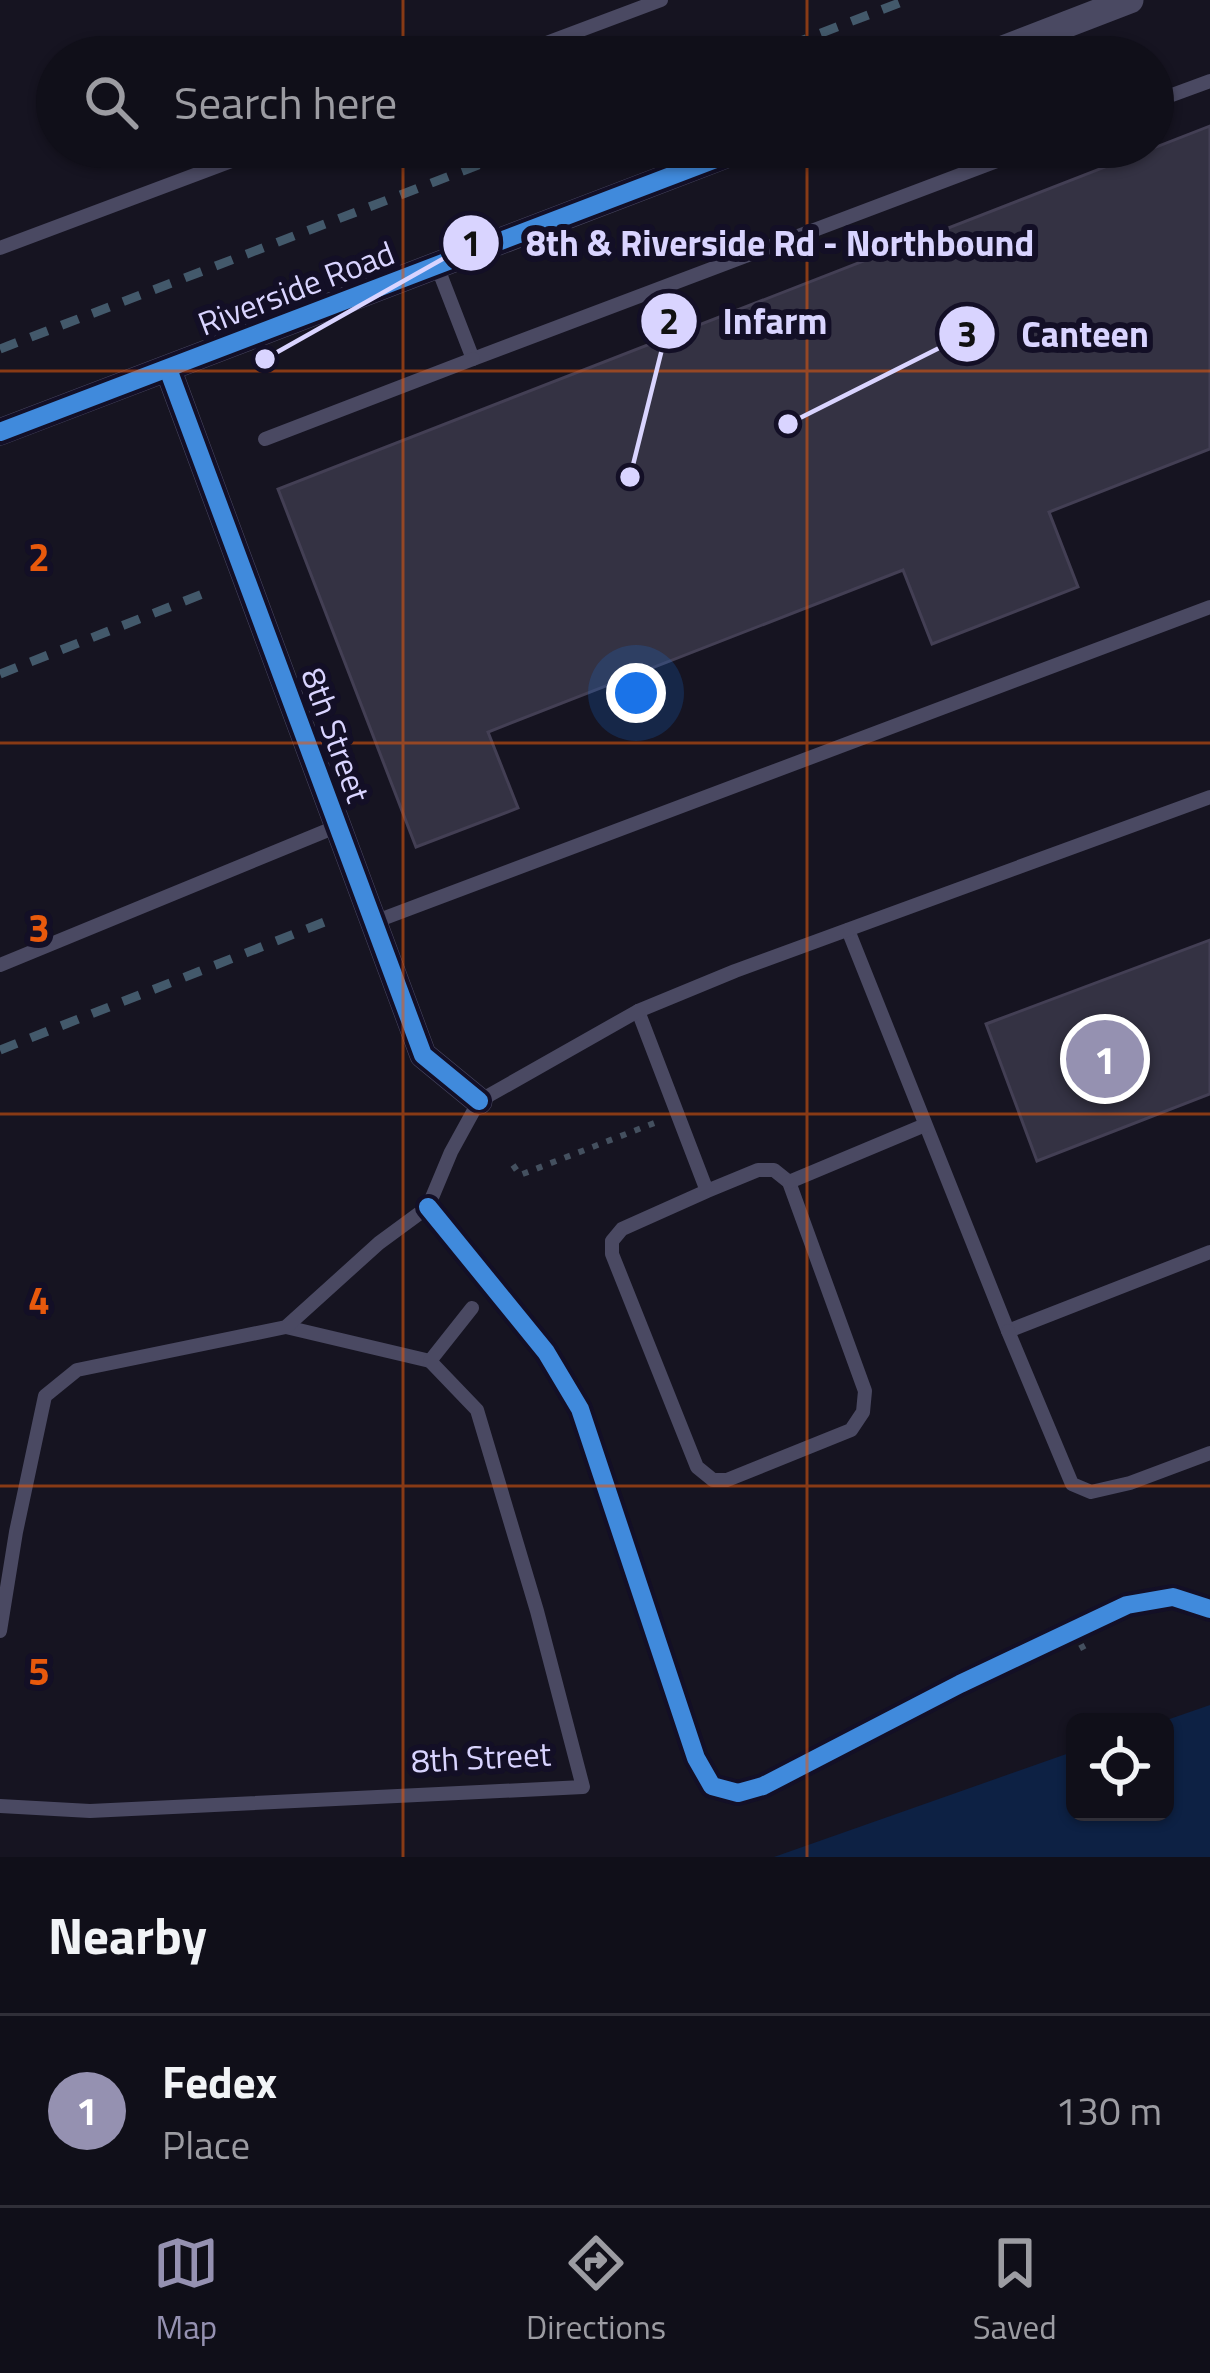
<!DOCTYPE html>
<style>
:root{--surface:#100f19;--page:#1e1d26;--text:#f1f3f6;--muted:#9c9ca2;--line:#302f38;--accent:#9591b1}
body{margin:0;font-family:"Titillium Web",sans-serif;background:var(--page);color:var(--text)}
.controls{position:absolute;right:36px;bottom:36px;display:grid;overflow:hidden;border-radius:18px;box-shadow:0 3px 9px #0004}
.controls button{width:108px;height:108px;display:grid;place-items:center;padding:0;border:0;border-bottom:3px solid var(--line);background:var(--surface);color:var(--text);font:60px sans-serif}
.you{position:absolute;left:636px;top:693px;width:42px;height:42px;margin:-30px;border:9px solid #fff;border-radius:50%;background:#1a73e8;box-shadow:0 0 0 18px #1a73e833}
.badge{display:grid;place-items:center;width:78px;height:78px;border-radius:50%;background:var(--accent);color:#fff;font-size:39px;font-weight:700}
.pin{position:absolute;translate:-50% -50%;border:6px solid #fff;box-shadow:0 3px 12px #0006}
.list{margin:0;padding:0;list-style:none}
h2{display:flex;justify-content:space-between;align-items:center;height:156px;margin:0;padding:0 48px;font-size:51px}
h2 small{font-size:39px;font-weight:400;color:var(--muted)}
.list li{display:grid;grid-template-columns:78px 1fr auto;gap:36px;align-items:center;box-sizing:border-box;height:192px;padding:0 48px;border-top:3px solid var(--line)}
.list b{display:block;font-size:45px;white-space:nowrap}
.list p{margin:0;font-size:39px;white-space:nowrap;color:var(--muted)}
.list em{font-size:39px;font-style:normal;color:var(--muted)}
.icon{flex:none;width:66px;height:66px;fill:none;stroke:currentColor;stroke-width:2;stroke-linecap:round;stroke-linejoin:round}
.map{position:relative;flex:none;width:1210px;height:1857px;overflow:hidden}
.search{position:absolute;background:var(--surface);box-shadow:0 3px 9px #0004;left:36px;right:36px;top:36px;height:132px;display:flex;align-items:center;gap:30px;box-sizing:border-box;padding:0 42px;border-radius:66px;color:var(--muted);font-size:45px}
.sheet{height:348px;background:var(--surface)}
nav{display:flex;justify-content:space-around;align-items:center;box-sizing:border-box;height:168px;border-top:3px solid var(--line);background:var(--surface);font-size:33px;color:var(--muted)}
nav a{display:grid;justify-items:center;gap:6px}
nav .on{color:var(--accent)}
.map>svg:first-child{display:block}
.water{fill:#0d2144}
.building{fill:#343243;stroke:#433f54;stroke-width:3}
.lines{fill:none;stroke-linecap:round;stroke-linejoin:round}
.path{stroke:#44505f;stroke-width:6;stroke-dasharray:6 9;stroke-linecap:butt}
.service{stroke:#4a4962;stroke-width:14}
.minor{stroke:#4a4962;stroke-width:27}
.rail{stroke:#43596b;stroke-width:9;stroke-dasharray:18 15;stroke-linecap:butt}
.cycleway-casing{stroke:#130f26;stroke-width:26}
.cycleway{stroke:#408adc;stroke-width:18}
.grid{fill:none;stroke:#e8590c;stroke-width:3;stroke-opacity:0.55}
.labels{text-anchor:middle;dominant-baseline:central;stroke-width:12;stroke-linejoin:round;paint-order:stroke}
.street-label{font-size:33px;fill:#d9d4ff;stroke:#130f26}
.grid-label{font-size:39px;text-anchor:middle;font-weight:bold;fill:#e8590c;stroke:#130f26;stroke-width:12;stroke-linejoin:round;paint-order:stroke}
.leader{fill:none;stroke:#d9d4ff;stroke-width:4.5}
.callout-dot{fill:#d9d4ff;stroke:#130f26;stroke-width:4.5}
.mark-label{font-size:36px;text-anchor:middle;font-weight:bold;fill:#111}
.callout-label{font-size:36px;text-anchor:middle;font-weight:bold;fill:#d9d4ff;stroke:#130f26;stroke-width:12;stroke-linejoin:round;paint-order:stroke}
</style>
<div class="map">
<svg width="1210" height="1857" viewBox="0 0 1210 1857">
<rect width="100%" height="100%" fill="#161421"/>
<path class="water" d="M1210 1705V1857H774L1075 1751V1812H1165V1722H1161Z"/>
<g class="building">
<path d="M1210 126V449L1049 512 1078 587 932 644 903 570 488 732 518 808 416 847 278 489Z"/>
<path d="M1210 940V1094L1037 1161 986 1024Z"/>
</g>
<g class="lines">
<g class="path">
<path d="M513 1165 520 1175 657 1122"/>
<path d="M1074 1631 1085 1652"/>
</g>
<g class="service">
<path d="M509 57 661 0"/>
<path d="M1153 102 1210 81"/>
<path d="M0 248 269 147"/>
<path d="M437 266 473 359 1034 147"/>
<path d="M265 439 473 359"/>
<path d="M374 922 1210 607"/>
<path d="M848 930 1008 1331 1210 1252"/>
<path d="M0 965 338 826"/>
<path d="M638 1011 707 1191 758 1170H774L789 1182 865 1391 863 1412 851 1430 727 1480H713L697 1467 612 1254V1241L622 1229 707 1191"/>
<path d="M789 1182 925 1125"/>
<path d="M286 1327 430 1361"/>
<path d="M1008 1331 1072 1484 1091 1492 1130 1483 1210 1453"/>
<path d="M0 1631 16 1532 45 1396 77 1370 286 1327 379 1243 428 1207 451 1152 479 1101 638 1011 735 971 1210 797"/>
<path d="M0 1806 90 1811 583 1787 537 1611 477 1410 430 1361 472 1308"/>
</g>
<g class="minor">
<path d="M982 57 1130 0"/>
<path d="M168 369 423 1055 479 1101"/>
<path d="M0 432 747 147"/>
</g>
<g class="rail">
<path d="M759 57 907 0"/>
<path d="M0 349 525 147"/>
<path d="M0 674 205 593"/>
<path d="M0 1050 327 921"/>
</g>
<g class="cycleway-casing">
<g id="cycleway">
<path d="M168 369 423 1055 479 1101"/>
<path d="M0 432 747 147"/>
<path d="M428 1207 546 1352 580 1409 696 1758 712 1786 738 1793 763 1786 960 1684 1127 1605 1173 1597 1210 1609"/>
</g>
</g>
<use href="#cycleway" class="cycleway"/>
</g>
<path class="grid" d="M403 0V57M807 0V57M403 147V1857M807 147V1857M0 371H1210M0 743H1210M0 1114H1210M0 1486H1210"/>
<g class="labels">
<g class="street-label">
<text transform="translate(296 288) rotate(-21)">Riverside Road</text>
<text transform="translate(336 735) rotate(70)">8th Street</text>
<text transform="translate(481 1757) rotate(-3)">8th Street</text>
</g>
</g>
<g class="grid-label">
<text x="39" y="571">2</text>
<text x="39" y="942">3</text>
<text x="39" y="1314">4</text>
<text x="39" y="1685">5</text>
</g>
<path class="leader" d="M265 359L471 243M630 477L669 321M788 424L967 334"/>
<g class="callout-dot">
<circle cx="265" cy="359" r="12"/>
<circle cx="630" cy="477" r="12"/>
<circle cx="788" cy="424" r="12"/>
<circle cx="471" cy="243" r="30"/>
<circle cx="669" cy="321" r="30"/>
<circle cx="967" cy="334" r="30"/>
</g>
<g class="mark-label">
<text x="471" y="256">1</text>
<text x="669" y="334">2</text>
<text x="967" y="347">3</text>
</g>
<g class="callout-label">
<text x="780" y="256">8th &amp; Riverside Rd - Northbound</text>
<text x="775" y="334">Infarm</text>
<text x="1085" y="347">Canteen</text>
</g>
</svg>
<div class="controls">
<button><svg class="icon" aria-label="locate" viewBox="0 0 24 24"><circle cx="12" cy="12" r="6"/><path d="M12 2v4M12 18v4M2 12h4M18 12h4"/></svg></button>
</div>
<div class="you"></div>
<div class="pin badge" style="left:1105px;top:1059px">1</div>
<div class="search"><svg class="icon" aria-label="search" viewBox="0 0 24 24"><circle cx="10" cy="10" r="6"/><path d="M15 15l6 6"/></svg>Search here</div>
</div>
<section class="sheet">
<h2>Nearby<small></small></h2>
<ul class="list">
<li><span class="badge">1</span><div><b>Fedex</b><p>Place</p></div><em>130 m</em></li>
</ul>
</section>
<nav>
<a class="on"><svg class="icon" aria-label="map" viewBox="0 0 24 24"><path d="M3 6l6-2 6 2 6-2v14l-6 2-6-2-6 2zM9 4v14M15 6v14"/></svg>Map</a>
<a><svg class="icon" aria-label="directions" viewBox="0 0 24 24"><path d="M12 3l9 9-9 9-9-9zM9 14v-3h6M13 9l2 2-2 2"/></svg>Directions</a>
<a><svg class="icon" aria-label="saved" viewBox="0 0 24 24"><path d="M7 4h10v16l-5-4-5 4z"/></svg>Saved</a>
</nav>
